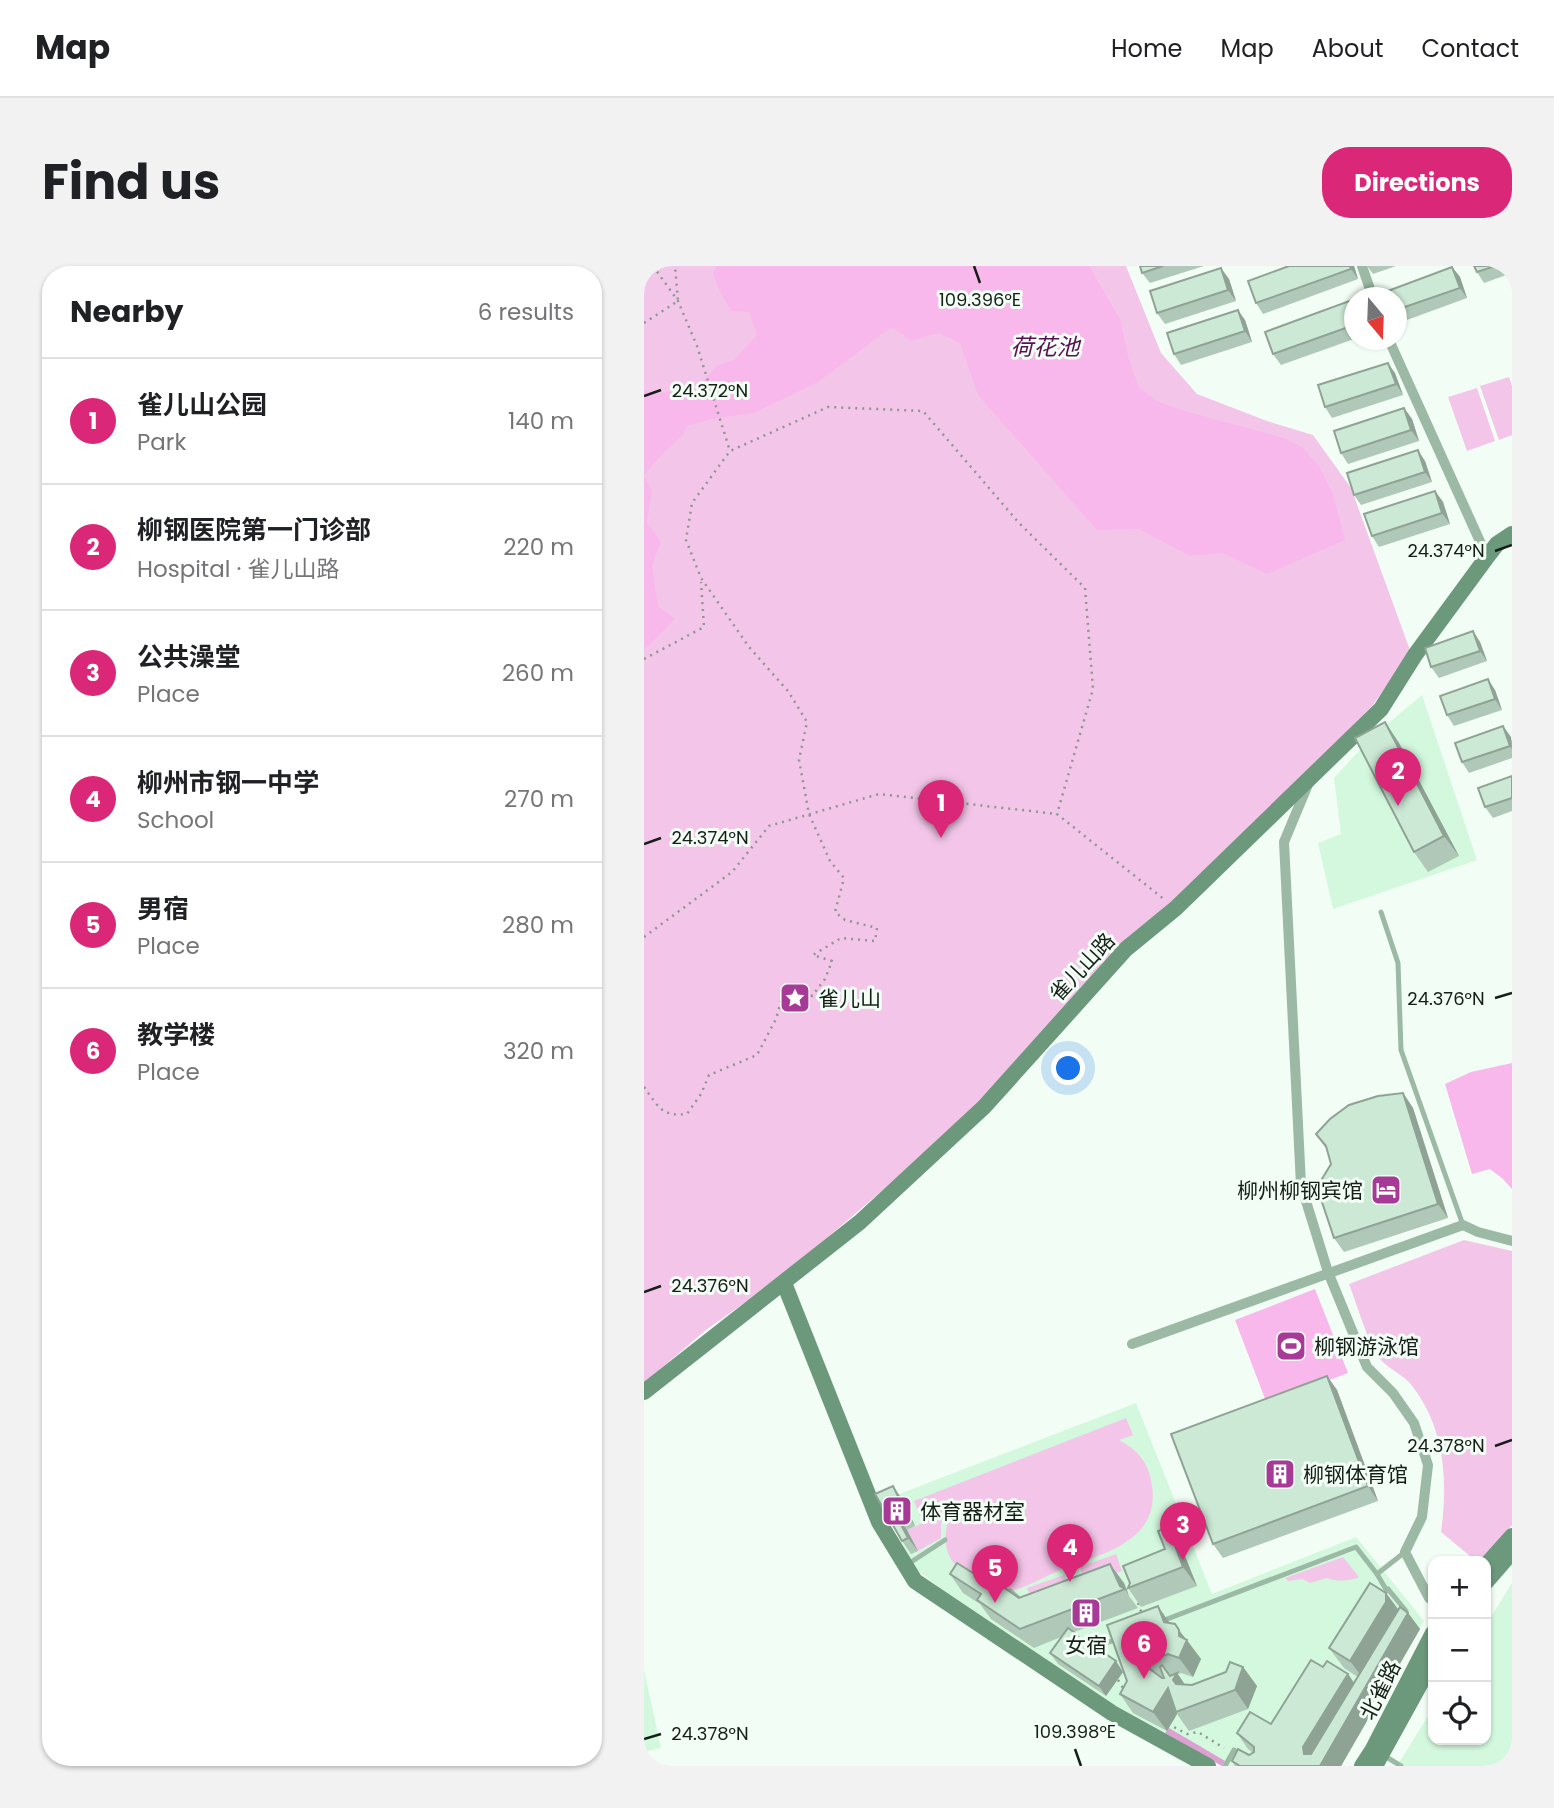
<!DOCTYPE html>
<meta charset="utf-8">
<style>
:root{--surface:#fff;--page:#f2f2f2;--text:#202124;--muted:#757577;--line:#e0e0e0;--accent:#db2777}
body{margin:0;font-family:Poppins,"Noto Sans SC",sans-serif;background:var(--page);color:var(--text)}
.controls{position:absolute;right:21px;bottom:21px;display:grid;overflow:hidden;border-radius:14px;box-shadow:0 2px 5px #0004}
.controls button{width:63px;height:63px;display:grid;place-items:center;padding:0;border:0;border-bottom:2px solid var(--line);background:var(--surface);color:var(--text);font:35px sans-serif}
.compass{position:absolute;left:700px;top:21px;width:63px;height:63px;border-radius:50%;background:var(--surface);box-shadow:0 2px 5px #0004;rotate:161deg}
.you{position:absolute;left:425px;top:803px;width:24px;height:24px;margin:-18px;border:5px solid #fff;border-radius:50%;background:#1a73e8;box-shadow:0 0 0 10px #1a73e833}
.badge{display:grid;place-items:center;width:46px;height:46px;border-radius:50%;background:var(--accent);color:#fff;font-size:23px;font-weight:700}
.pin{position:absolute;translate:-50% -58px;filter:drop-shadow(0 2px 4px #0008)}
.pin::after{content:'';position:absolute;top:37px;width:24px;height:21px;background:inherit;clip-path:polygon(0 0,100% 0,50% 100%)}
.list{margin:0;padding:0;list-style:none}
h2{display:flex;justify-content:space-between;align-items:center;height:91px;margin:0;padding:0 28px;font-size:30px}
h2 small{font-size:23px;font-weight:400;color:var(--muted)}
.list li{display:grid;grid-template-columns:46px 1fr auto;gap:21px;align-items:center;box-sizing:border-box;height:126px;padding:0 28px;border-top:2px solid var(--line)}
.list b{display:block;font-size:26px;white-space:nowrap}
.list p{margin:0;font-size:23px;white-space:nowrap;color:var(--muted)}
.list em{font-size:23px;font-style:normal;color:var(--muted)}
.icon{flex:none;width:38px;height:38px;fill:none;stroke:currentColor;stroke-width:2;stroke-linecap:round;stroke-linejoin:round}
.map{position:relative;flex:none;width:868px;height:1500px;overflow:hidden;border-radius:28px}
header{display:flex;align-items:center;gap:42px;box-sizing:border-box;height:98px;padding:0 35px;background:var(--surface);border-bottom:2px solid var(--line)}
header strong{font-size:33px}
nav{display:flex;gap:38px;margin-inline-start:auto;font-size:24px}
.intro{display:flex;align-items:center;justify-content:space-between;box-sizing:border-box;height:168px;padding:0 42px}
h1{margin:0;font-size:49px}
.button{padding:18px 32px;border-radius:28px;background:var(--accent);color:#fff;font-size:24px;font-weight:700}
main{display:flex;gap:42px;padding:0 42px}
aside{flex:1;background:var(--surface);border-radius:28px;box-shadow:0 2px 5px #0004}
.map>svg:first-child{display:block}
.built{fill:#d3f8de}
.green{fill:#f3c6e9}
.forest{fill:#de9fd2}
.water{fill:#f8b8eb}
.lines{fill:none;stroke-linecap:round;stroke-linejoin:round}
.path{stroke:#8c978f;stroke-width:2.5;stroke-dasharray:2 5;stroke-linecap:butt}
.lane{stroke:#9bb9a4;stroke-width:5}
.street{stroke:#9bb9a4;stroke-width:10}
.secondary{stroke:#6c997b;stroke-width:16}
.wall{fill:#afc8b7}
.shaded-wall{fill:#8fa395}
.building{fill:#cce9d5;stroke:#8fa395;stroke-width:2}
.ticks{fill:none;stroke:#151f18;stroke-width:2.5}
.labels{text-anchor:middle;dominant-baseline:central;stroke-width:6;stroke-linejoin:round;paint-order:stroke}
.street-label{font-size:21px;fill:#151f18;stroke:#f2fdf5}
.poi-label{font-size:21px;fill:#151f18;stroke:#f2fdf5;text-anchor:start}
.water-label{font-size:23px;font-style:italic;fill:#591050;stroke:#f2fdf5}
.ticks-label{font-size:18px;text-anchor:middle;fill:#151f18;stroke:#f2fdf5;stroke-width:6;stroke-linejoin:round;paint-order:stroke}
</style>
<header>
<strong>Map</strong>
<nav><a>Home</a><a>Map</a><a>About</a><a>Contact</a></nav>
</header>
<div class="intro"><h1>Find us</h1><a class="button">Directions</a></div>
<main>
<aside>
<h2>Nearby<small>6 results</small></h2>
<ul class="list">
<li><span class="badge">1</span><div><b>雀儿山公园</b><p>Park</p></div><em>140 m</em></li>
<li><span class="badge">2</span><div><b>柳钢医院第一门诊部</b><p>Hospital · 雀儿山路</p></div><em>220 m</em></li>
<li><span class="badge">3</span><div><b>公共澡堂</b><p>Place</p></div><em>260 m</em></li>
<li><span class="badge">4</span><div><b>柳州市钢一中学</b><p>School</p></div><em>270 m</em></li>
<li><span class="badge">5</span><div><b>男宿</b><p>Place</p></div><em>280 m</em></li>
<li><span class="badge">6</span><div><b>教学楼</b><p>Place</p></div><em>320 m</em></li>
</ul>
</aside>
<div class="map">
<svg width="868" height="1500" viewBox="0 0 868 1500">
<rect width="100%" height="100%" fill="#f2fdf5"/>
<g class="built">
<path d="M778 429 833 594 689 643 674 577 697 568 690 512 727 472Z"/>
<path d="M492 1137 568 1328 712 1271 780 1355 697 1500H577L450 1429 312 1335 272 1303 264 1290 237 1235Z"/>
<path d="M868 1317V1500H753L789 1442V1474H842V1359Z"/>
<path d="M0 1404 17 1482 0 1486Z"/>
</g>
<g class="green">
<path d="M0 0H482L517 87 553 128 623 155 669 169 707 222 767 387 728 440 338 839 142 1007 62 1064 0 1117Z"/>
<path d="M865 111 868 120V169L855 174 836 120Z"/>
<path d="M833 122 851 175 823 185 804 131Z"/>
<path d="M820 974 868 985V1259L835 1295H832L797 1266C804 1216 801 1163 769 1121 760 1108 741 1102 733 1089 723 1073 712 1036 705 1018Z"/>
<path d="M482 1152 489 1169 475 1174C492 1183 503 1194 507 1214 520 1275 460 1287 416 1304 402 1310 381 1322 367 1325 355 1327 341 1320 331 1315 301 1298 295 1275 308 1243L278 1255 270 1235Z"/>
<path d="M301 1247 297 1258V1272L274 1285 263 1264Z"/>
<path d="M472 1288 478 1305 442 1318 436 1301Z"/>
<path d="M699 1291 715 1311C707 1315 692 1316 683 1312L666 1317 658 1313 644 1315 641 1312Z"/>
<path d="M420 1309 426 1326 390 1339 383 1322Z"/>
</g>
<path class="forest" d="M525 1462 581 1495 578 1500 521 1467Z"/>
<g class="water">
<path d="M73 0H445L476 53 485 94 495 121 513 135 537 144 640 172 658 181 676 202 689 228 701 274 623 308 579 287 546 290 495 263 453 264 334 129 316 77 295 67 267 75 248 61 174 116 110 147 67 153 43 160 39 169 19 187 0 209 8 225 3 256 17 276 8 299 14 340 31 353 0 384V124L17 127 50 123 73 100 90 94 113 69 105 46 87 45 74 22 69 7Z"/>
<path d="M868 797V923L859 913 846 903 828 908 801 818 827 806Z"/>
<path d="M671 1023 704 1107 623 1138 591 1054Z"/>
</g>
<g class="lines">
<g class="path">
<path d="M9 0 34 35 53 80 86 185"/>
<path d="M0 57 34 35 31 0"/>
<path d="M0 393 60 361 57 316"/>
<path d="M0 671 88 606 125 560 235 528 413 548"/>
<path d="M0 821C14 840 17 851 43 848L57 828 65 809 113 789 132 753 138 732H151L158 717 168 730 181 713 188 695 169 689 197 672 231 675 233 662 201 654 191 646 200 612 186 595 165 548 155 494 163 456 144 425 105 381 57 312 42 274 48 237 86 185 184 141 279 145 375 257 441 322 449 423 413 548 521 634"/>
<path d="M494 1337 498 1348"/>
<path d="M474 1414 479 1422"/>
<path d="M524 1458 543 1468 554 1466 580 1482"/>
</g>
<g class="lane">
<path d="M737 646 754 697 757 784 819 959"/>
<path d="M264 1298 301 1274"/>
<path d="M744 1323 762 1345V1350"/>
<path d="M366 1325 374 1332"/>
<path d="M743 1325 733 1308 761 1286"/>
<path d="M518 1355 712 1281 733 1308"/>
<path d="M447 1383 473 1373"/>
<path d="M739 1489 757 1500"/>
<path d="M581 1500 590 1484 596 1488"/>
</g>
<g class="street">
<path d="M718 0 729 32"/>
<path d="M745 74 843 291"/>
<path d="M665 516 640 576 657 919 684 1006 723 1101 749 1127 770 1157 784 1199 778 1251 761 1286 785 1332 789 1335"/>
<path d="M488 1078 819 959 834 966 868 975"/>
</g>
<g class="secondary">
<path d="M140 1017 235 1256 271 1315 468 1447 564 1500"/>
<path d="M0 1126 216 956 340 841 482 683 532 642 737 443 771 389 843 291 853 278 868 268"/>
<path d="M842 1299 868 1270"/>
<path d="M842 1316 868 1286"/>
<path d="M718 1500 729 1483 789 1367"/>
<path d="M731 1500 789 1395"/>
</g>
</g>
<g class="wall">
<path d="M496 0H560L506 17 498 7Z"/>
<path d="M710 0 714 13 619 48 612 37Z"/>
<path d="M723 0H752L729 8Z"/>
<path d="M830 0H868V7L840 17 833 6Z"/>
<path d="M808 1 816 11 823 32 752 58V32Z"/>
<path d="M585 13 592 35 521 58 513 47Z"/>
<path d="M708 34 710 37V73L637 99 629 88Z"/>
<path d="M601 54 608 76 537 99 530 88Z"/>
<path d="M751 107 759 129 688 152 681 141Z"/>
<path d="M760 142 768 153 775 175 704 198 697 187Z"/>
<path d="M781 195 788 216 717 239 710 229Z"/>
<path d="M791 225 799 236 806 258 735 281 728 270Z"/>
<path d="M829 365 836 376 843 395 795 412 787 401Z"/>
<path d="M851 424 858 444 810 460 803 449Z"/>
<path d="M741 456 755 477 815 590 784 606 770 586Z"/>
<path d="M859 460 868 475V492L825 507 818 496Z"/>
<path d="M868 510V545L849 552 841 541Z"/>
<path d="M759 827 769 842 804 952 700 986 690 972 687 898 683 884 672 868Z"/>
<path d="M683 1110 693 1124 734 1235 579 1292 569 1278Z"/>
<path d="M231 1228 258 1233 271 1260 263 1264 274 1285 267 1288 258 1275Z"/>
<path d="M537 1280 553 1320 497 1341 484 1322Z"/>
<path d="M329 1307 375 1332 480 1317 485 1330 494 1342 430 1366 439 1376 479 1406 462 1430 414 1398 406 1387 417 1371 390 1382 347 1353 336 1338 319 1327 306 1308Z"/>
<path d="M742 1327 754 1344 764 1347 776 1363 697 1500H591L588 1495 609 1487 604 1483 593 1467 627 1458 679 1401 704 1408 710 1417 714 1411 700 1402 685 1382Z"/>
<path d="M526 1357 543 1374 557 1393 549 1411 537 1407 534 1408 541 1419H548L599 1401 613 1420 604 1443 545 1465 533 1448 523 1465 489 1447 476 1428 483 1415Z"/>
</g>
<g class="shaded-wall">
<path d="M706 0H710L714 13 707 3Z"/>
<path d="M808 1 816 11 823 32 816 22Z"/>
<path d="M577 2 585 13 592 35 584 24Z"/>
<path d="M594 44 601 54 608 76 601 65Z"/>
<path d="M744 97 751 107 759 129 752 118Z"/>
<path d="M760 142 768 153 775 175 767 164Z"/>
<path d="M774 184 781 195 788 216 781 206Z"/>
<path d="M791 225 799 236 806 258 798 247Z"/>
<path d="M829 365 836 376 843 395 836 385Z"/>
<path d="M844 413 851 424 858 444 851 433Z"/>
<path d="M741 456 755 477 815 590 800 570Z"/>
<path d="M859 460 867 471 868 483 866 480Z"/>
<path d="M759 827 769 842 804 952 794 938Z"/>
<path d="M683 1110 693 1124 734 1235 724 1220Z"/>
<path d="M249 1220 258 1233 271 1260 262 1247Z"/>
<path d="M253 1251 263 1264 274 1285 264 1272Z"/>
<path d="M524 1261 537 1280 553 1320 539 1301Z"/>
<path d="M466 1298 480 1317 485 1330 481 1323 476 1320Z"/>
<path d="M742 1327 757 1347 721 1415 706 1395Z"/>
<path d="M514 1340 527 1359 520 1356Z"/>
<path d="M764 1347 776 1363 697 1500H676Z"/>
<path d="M535 1364 557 1393 549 1411 535 1392Z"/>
<path d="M472 1395 479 1406 462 1430 455 1420Z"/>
<path d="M599 1401 613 1420 604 1443 591 1424Z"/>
<path d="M533 1407 546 1426 542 1433 529 1414Z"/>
<path d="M704 1408 715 1424 671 1497 660 1488 659 1481Z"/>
<path d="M524 1422 533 1448 523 1465 509 1446Z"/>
</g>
<g class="building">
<path d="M496 0H519L498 7Z"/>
<path d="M645 0H706L707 3 612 37 604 15Z"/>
<path d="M830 0H851L833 6Z"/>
<path d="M808 1 816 22 752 44V32H725Z"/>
<path d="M577 2 584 24 513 47 506 25Z"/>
<path d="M708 34 709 38 710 37V59L629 88 621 66Z"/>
<path d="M594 44 601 65 530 88 523 67Z"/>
<path d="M744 97 752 118 681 141 674 119Z"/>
<path d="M760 142 767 164 697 187 690 165Z"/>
<path d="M774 184 781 206 710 229 703 207Z"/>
<path d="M791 225 798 247 728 270 720 248Z"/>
<path d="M829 365 836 385 787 401 781 382Z"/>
<path d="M844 413 851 433 803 449 796 430Z"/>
<path d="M741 456 800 570 770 586 711 472Z"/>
<path d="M859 460 866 480 818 496 811 477Z"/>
<path d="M868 510V532L841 541 834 522Z"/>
<path d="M759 827 794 938 690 972 673 921 687 898 682 880 672 868 686 853 705 839 734 830Z"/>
<path d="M683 1110 724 1220 569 1278 527 1168Z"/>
<path d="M249 1220 262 1247 253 1251 264 1272 258 1275 231 1228Z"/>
<path d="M524 1261 539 1301 484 1322 486 1317 479 1300 521 1283 514 1265Z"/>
<path d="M313 1297 329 1307 333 1303 375 1332 466 1298 476 1320 481 1323 376 1363 333 1334 337 1328 306 1308Z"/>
<path d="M726 1317 742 1327V1336L706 1395 685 1382Z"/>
<path d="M514 1340 520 1356 531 1358 535 1364V1370L543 1374 535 1392 524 1388 498 1397 518 1412H520L516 1401 518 1399 526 1410 533 1407 529 1414 532 1418 548 1419 582 1406 586 1396 599 1401 591 1424 532 1446 524 1422 509 1446 476 1428 483 1415 463 1359Z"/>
<path d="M756 1341 764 1347 676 1500H596L588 1495 594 1483 605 1489 610 1486V1481L593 1467 606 1446 627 1458 667 1394 679 1401 683 1395 704 1408 659 1481 660 1488H667Z"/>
<path d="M424 1362 434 1369 436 1377 444 1376 472 1395 455 1420 406 1387Z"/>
</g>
<path class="ticks" d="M330 0 336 17M0 130 17 124M851 285 868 279M0 578 17 572M851 732 868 727M0 1026 17 1020M851 1180 868 1174M0 1473 17 1468M431 1483 437 1500"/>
<defs>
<g id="sight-square" transform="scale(1.575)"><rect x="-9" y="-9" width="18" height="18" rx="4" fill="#a73997" stroke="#f2fdf5"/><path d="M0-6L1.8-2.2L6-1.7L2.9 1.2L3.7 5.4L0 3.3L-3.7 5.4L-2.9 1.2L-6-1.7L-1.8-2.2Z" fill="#fff"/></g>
<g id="hotel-square" transform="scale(1.575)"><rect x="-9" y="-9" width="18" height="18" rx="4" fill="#a73997" stroke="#f2fdf5"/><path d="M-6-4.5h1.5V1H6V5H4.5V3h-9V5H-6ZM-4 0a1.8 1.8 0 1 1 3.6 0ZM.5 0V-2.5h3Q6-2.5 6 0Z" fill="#fff"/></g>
<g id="stadium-square" transform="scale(1.575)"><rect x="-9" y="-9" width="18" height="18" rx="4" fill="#a73997" stroke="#f2fdf5"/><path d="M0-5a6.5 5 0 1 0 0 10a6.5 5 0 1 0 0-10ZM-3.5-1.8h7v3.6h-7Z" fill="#fff"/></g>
<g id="building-square" transform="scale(1.575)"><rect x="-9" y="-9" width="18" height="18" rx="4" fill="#a73997" stroke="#f2fdf5"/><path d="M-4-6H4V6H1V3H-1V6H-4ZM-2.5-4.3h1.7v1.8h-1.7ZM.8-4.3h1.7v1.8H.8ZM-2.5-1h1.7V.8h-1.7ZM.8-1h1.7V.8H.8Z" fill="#fff"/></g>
</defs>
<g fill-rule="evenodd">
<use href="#sight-square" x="151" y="732"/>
<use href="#hotel-square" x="742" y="924"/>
<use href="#stadium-square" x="647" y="1080"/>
<use href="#building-square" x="636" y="1208"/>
<use href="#building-square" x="253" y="1245"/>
<use href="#building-square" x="442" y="1347"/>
</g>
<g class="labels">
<g class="street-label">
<text transform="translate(438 701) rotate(-47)">雀儿山路</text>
<text transform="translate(736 1424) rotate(-63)">北雀路</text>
</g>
<g class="poi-label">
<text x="174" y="732">雀儿山</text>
<text x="719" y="924" text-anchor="end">柳州柳钢宾馆</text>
<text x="670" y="1080">柳钢游泳馆</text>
<text x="659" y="1208">柳钢体育馆</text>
<text x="276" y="1245">体育器材室</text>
<text x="442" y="1379" text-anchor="middle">女宿</text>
</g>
<g class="water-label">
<text x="401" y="81">荷花池</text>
</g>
</g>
<g class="ticks-label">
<text x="336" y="40">109.396°E</text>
<text x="66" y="131">24.372°N</text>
<text x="802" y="291">24.374°N</text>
<text x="66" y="578">24.374°N</text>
<text x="802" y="739">24.376°N</text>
<text x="66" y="1026">24.376°N</text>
<text x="802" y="1186">24.378°N</text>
<text x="431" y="1472">109.398°E</text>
<text x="66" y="1474">24.378°N</text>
</g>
</svg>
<div class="controls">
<button>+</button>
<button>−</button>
<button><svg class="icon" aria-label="locate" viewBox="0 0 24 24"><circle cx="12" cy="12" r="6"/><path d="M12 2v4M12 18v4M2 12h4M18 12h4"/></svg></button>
</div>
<svg class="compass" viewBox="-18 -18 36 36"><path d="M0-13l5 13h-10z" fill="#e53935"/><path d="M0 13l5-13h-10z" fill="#757577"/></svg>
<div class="you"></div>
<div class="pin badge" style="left:297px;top:572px">1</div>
<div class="pin badge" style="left:754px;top:540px">2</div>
<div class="pin badge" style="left:539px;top:1294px">3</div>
<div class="pin badge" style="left:426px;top:1316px">4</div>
<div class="pin badge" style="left:351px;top:1337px">5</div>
<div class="pin badge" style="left:500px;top:1413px">6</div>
</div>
</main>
